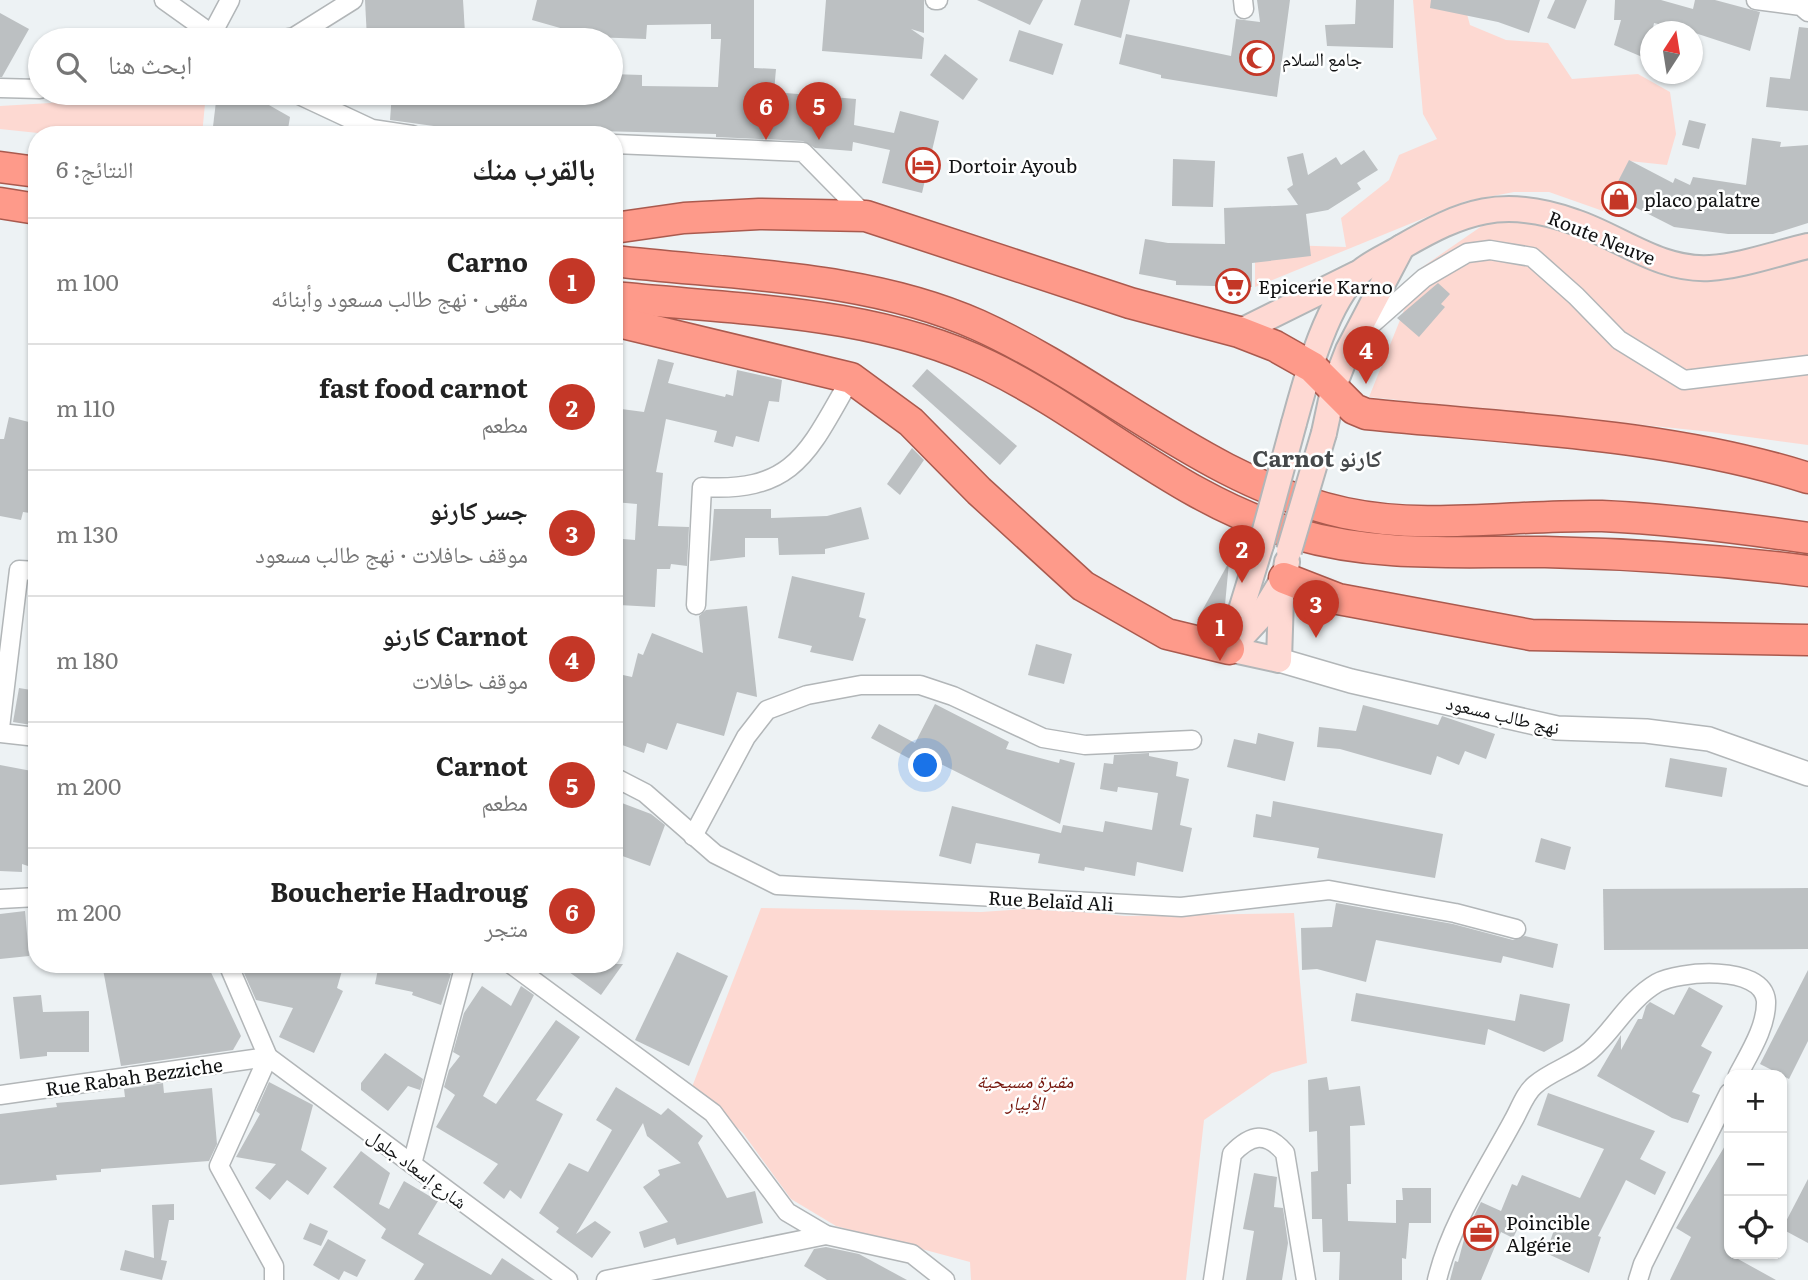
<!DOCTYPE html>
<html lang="ar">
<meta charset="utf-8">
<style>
:root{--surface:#fff;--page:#f2f2f2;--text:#222;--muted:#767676;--line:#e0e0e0;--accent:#c43727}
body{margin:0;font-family:Literata,"Noto Naskh Arabic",serif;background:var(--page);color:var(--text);direction:rtl}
.controls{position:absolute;right:21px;bottom:21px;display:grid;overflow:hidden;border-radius:14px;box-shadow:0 2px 5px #0004}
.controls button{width:63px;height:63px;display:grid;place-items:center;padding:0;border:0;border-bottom:2px solid var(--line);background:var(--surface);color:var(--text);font:35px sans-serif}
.compass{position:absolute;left:1640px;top:21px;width:63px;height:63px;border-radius:50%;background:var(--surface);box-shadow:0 2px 5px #0004;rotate:12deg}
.you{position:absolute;left:926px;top:766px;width:24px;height:24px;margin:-18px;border:5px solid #fff;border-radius:50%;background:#1a73e8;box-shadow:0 0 0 10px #1a73e833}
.badge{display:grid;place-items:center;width:46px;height:46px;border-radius:50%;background:var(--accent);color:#fff;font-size:23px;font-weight:700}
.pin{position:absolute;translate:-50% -58px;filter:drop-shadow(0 2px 4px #0008)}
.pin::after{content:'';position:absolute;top:37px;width:24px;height:21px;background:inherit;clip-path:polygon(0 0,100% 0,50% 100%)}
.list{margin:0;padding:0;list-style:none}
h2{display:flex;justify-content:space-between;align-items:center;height:91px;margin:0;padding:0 28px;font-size:30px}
h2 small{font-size:23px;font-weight:400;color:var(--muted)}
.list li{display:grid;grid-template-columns:46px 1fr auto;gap:21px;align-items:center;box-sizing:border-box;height:126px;padding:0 28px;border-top:2px solid var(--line)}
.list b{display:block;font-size:26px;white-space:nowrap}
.list p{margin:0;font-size:23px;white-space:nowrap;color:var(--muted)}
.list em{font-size:23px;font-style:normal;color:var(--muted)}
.icon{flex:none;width:38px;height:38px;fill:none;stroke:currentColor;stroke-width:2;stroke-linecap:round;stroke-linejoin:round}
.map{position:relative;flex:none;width:1808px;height:1280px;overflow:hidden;direction:ltr}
.search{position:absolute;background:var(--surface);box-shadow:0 2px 5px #0004;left:28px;top:28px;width:595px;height:77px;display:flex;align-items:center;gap:18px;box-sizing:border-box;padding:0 24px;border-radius:38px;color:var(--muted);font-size:26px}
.panel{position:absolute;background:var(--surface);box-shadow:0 2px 5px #0004;left:28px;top:126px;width:595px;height:847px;border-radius:28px;direction:rtl}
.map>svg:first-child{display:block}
.green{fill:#fdd9d2}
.building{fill:#bcc0c2}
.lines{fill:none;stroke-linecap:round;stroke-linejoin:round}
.minor-casing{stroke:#b2b6b8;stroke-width:21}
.tertiary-casing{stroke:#b2b6b8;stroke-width:26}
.secondary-casing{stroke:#b2b6b8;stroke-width:28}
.trunk-casing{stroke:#aa5a4e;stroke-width:33}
.minor{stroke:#fff;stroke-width:18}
.tertiary{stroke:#fff;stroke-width:23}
.secondary{stroke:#fed9d3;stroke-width:24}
.trunk{stroke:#fe9a8a;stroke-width:30}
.secondary-bridge-casing{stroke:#b2b6b8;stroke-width:28;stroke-linecap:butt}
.secondary-bridge{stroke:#fed9d3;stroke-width:24}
.labels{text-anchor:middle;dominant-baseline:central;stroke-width:5;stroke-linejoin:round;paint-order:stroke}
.poi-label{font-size:19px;fill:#111213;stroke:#feffff;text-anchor:start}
.street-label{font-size:19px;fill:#111213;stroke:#feffff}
.park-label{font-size:19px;font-style:italic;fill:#74140a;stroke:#feffff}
.quarter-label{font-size:23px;font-weight:bold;fill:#45484a;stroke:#feffff}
</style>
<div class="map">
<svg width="1808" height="1280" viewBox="0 0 1808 1280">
<rect width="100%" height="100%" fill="#edf2f4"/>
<g class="green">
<path d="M1413 0H1463L1470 25 1506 40 1548 43 1572 79 1638 74 1670 92 1676 134 1667 165 1629 161 1603 211 1549 192H1514L1466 201 1255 287V244L1346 247 1341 218 1389 180 1399 155 1437 139 1423 114Z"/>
<path d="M95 93H206L202 135H57L0 129V106L50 103Z"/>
<path d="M1539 215C1586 237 1668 285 1719 281 1748 278 1780 265 1808 257V445L1712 432 1369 397 1421 268 1492 219Z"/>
<path d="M761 908 981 912 1040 908 1125 916 1294 913 1307 1063 1272 1073 1204 1120 1186 1280H971L970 1262 836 1226 791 1199 743 1133 692 1087Z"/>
</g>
<g class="building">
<path d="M365 0H463L465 33 367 39Z"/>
<path d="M537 0H754V68L776 69 774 92 856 99 854 125 894 133 900 111 939 121 922 193 882 183 890 150 853 142 852 151 815 148 803 141 716 137V134L441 127 390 120 392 93H611V74L642 75V86L718 87 721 39H711V24L647 25 646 39 592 37 532 20Z"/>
<path d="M826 0H924V33L911 29 924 38 922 59 822 51Z"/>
<path d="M977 0H1043L1030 25Z"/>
<path d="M1081 0H1130L1121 38 1074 25Z"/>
<path d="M1257 0H1290L1277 97 1161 78V75L1119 64 1126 34 1231 56 1236 19 1260 22Z"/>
<path d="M1356 0H1394L1393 48 1327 46 1325 25 1355 24Z"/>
<path d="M1431 0H1540L1529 33 1498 22 1430 8Z"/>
<path d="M1555 0H1587L1575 29 1547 18Z"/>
<path d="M1615 0H1661L1693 9 1695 0H1715L1760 12 1750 51 1692 32 1654 23 1647 59 1614 45 1621 20H1614Z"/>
<path d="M0 13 29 29 2 77H0Z"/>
<path d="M1799 27 1808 28V111L1766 107 1770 77 1790 79Z"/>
<path d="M1019 30 1063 44 1053 75 1009 61Z"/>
<path d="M945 54 978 79 963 100 930 75Z"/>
<path d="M217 93H248L290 117 287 135H212Z"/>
<path d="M1689 120 1706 124 1699 149 1682 145Z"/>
<path d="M1752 138 1781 142 1780 147 1808 145V223L1773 234H1728L1674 227 1611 195 1629 160 1673 183 1675 178 1690 185 1693 177 1746 185Z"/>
<path d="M1364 150 1378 170 1357 183 1361 189 1328 210 1306 214 1311 256 1252 263V287L1176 285V281L1139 274 1145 239 1168 243 1225 244 1224 208 1298 205 1287 189 1293 185 1287 157 1303 153 1308 175 1336 157 1341 165Z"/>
<path d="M1173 159 1215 161 1213 207 1172 206Z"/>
<path d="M1438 283 1450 294 1441 304 1445 307 1419 337 1397 318Z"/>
<path d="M658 359 674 363 668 383 725 397 726 394 733 396 737 370 782 380 779 402 769 401 759 442 736 436 733 447 714 442 717 431 666 419 656 472 663 473 658 526 689 527 687 566 671 564 670 569H657L655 607 619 605 614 602V570L621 571 623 539 635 540 637 504 614 502V408L644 412Z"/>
<path d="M927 369 1017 446 1000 465 912 386Z"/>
<path d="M9 417 37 424V514L23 512 21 520 0 516V439H4Z"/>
<path d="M912 448 924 460 900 495 887 484Z"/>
<path d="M861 507 869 539 825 549V554L779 555 778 538H745V557L710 561 714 509H771V518L827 516Z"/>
<path d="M1229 562 1225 605 1219 628 1197 620Z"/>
<path d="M792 576 865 593 859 617 866 619 853 661 810 652 812 646 778 638Z"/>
<path d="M747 606 757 697 737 692 724 736 677 723 667 750 647 743 644 753 614 742V673L632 677 638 653 643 655 652 633 703 653 699 616 706 610Z"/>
<path d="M1036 644 1072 654 1064 684 1028 675Z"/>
<path d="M19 688 37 691V726L13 722Z"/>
<path d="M935 704 1009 742 1006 749 1059 763 1060 759 1075 763 1060 824 919 753 914 761 871 738 879 724 915 743Z"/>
<path d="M1363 705 1438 725 1442 716 1495 734 1486 759 1465 751 1459 765 1437 756 1431 775 1340 749 1317 747 1319 727 1356 731Z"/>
<path d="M1258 733 1294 742 1285 781 1227 767 1234 739 1256 744Z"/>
<path d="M1149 753V756L1178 762 1176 776 1189 779 1180 825 1192 828 1183 872 1137 862 1135 876 1085 867 1084 871 1038 863 1040 854 976 843 971 864 939 856 952 806 1061 833 1063 825 1103 832 1105 821 1152 830 1158 793 1118 787 1117 792 1100 789 1104 763 1113 764 1114 755Z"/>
<path d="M1670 758 1727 768 1722 797 1665 787Z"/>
<path d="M0 765 37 772V869L22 864V872L0 871Z"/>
<path d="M614 800 651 814 665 825 650 866 614 853Z"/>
<path d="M1273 801 1443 834 1435 878 1317 858 1319 848 1253 837 1256 814 1271 817Z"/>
<path d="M1541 838 1571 847 1565 870 1535 862Z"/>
<path d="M1808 888V949L1604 950 1603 889Z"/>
<path d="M1336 903 1453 924 1513 940 1525 936 1558 944 1553 968 1503 956 1501 963 1376 940 1366 982 1317 969 1302 970 1301 928 1332 927Z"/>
<path d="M25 911 29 956 0 959V914Z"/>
<path d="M677 952 728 976 689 1066 635 1040Z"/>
<path d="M102 964H207L241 1036 233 1050 121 1066Z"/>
<path d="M246 964H344L337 988 343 991 314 1053 279 1037 293 1008 256 1000 244 973Z"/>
<path d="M379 964H419L451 974 441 1005 412 995 413 992 375 984Z"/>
<path d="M558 964H623L601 995Z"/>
<path d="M1808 970V1041L1789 1079 1760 1064Z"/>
<path d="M482 986 511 1006 521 986 534 995 483 1096 496 1104 556 1020 580 1037 536 1100 563 1114 521 1199 510 1190 504 1199 483 1183 498 1164 436 1127 455 1095 444 1087 449 1070 460 1056 453 1052 464 1013Z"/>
<path d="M1689 987 1723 1006 1701 1046 1712 1052 1692 1092 1700 1095 1688 1123 1672 1118 1597 1076 1621 1035V1050L1638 1019H1642L1646 1006 1650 1002 1674 1015Z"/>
<path d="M1356 993 1515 1021 1520 994 1570 1004 1563 1041 1544 1052 1488 1029 1485 1045 1351 1021Z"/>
<path d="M41 995 43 1012 89 1011V1052H47V1056L20 1059 13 997Z"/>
<path d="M385 1053 423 1079 420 1090 408 1086 388 1111 361 1090V1083Z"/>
<path d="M1327 1077 1329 1090 1360 1086 1365 1125 1350 1126 1351 1184H1347L1348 1221 1396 1223V1200H1403L1402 1188H1431V1223H1405H1409L1406 1259 1402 1258V1280H1339L1340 1252H1323L1322 1219H1312L1311 1172 1318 1171 1317 1131 1309 1132 1308 1080Z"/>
<path d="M269 1082 313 1105 301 1150 327 1168 308 1195 287 1180 270 1200 255 1188 276 1164 236 1157 260 1114 256 1111Z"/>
<path d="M163 1083 164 1093 212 1088 217 1144 209 1161 101 1169V1172L56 1175 57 1180 0 1185V1114L57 1107 56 1103 125 1097 124 1089Z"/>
<path d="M616 1087 661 1115 668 1108 703 1136 698 1143 727 1198 755 1191 763 1223 677 1245 675 1238 644 1248 639 1232 668 1222 643 1187 660 1175 658 1170 681 1163 647 1136 643 1123 576 1234 595 1221 611 1232 592 1258 556 1232 559 1228 539 1213 569 1163 588 1172 612 1130 596 1120Z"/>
<path d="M1548 1093 1655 1131 1640 1159 1666 1172 1655 1195 1626 1180 1598 1236 1601 1237 1589 1273 1546 1253 1554 1230 1523 1218 1513 1238 1501 1232 1481 1280H1450L1455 1261 1458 1262 1466 1232 1481 1202 1501 1211 1512 1184 1517 1186 1522 1175 1580 1198 1604 1149 1537 1125Z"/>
<path d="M1729 1139V1254L1776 1280H1670L1691 1237 1676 1228Z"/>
<path d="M361 1151 390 1173 379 1204 389 1209 404 1181 438 1201 418 1234 491 1275 502 1258 535 1280H414L424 1264 381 1238 386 1229 333 1187Z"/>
<path d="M1254 1173 1277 1177 1274 1207 1283 1208 1288 1243 1282 1280H1246L1254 1231 1243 1229Z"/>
<path d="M1808 1179V1243L1782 1229Z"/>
<path d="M174 1204V1220H169L161 1260 167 1261 162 1280 120 1270 125 1250 154 1258 152 1205Z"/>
<path d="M310 1223 328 1231 321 1246 303 1239Z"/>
<path d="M328 1239 366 1260 357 1277 344 1271 339 1280 313 1265Z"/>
<path d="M826 1247 859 1254 907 1280H827L804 1266 814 1249Z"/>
</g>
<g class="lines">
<g class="minor-casing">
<g id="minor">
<path d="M164 0 220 40"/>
<path d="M935 0H938"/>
<path d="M1243 0 1244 9"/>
<path d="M1756 0 1801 6 1808 12"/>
<path d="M213 32 230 0"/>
<path d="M278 40 294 37 353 0"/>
<path d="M0 88 40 89"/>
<path d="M295 93 372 129 412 135"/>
<path d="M614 144 803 152 866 216"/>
<path d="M1364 331 1424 278 1467 253 1490 250 1532 257 1576 296 1619 340 1684 380 1808 365"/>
<path d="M696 605 702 487C796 493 809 450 851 378"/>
<path d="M0 728 19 570 37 571"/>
<path d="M0 733 37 737"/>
<path d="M614 777 645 793 715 854 777 885 1181 907 1329 890 1455 913 1516 929"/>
<path d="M693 836 746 737 767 710 807 695 861 685H920L953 696 1043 738 1085 745 1192 740"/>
<path d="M0 899 37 897"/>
<path d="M228 964 268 1057 568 1280"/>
<path d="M511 964 713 1113 787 1212 826 1235 912 1254 945 1280"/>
<path d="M268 1057 219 1166 274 1266V1280"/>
<path d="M0 1095 268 1057"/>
<path d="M412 1164 465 964"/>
<path d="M606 1280 826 1235"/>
<path d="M1213 1280 1232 1154C1251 1134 1266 1131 1285 1153L1306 1280"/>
<path d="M1437 1280C1450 1225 1486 1171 1513 1121 1519 1111 1525 1093 1535 1085 1551 1071 1574 1065 1590 1051 1614 1030 1628 1000 1657 983 1678 971 1763 964 1766 1001 1767 1026 1749 1054 1738 1075"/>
<path d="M1638 1280 1643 1264 1729 1093"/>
</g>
</g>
<g class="tertiary-casing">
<path id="tertiary" d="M1279 660 1351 681 1557 728 1646 731 1709 739 1808 774"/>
</g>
<g class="secondary-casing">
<g id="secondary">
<path d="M1239 332 1356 274"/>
<path d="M1294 423C1306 380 1326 302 1359 273 1370 263 1387 256 1400 248 1463 211 1503 196 1575 222 1620 237 1659 271 1710 268 1742 266 1777 253 1808 246"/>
<path d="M1324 433 1334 386 1348 350 1402 247"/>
<path d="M1235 644 1260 617 1280 584"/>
<path d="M1229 649 1279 660 1281 598 1287 562"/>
<path d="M1229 649 1261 545"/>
</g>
</g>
<g class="trunk-casing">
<g id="trunk">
<path d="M0 167 37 172"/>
<path d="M0 203 37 209"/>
<path d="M614 228 684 218 759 214 866 216 1130 303 1239 332 1275 346 1312 367 1354 409 1366 414C1513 429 1666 433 1808 478"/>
<path d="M614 261C734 275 866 275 978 325 1104 382 1207 483 1345 513 1429 531 1517 514 1602 516 1670 519 1740 528 1808 538"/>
<path d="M614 297C739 310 874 310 989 366 1094 417 1181 502 1296 534 1379 558 1460 551 1545 552 1633 554 1721 560 1808 571"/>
<path d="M614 321 851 378 911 422 979 491 1083 586 1167 634 1229 649"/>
<path d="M1284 578 1338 599 1531 635 1808 640"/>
</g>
</g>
<use href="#minor" class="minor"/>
<use href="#tertiary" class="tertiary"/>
<use href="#secondary" class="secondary"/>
<use href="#trunk" class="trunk"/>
<g class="secondary-bridge-casing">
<g id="secondary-bridge">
<path d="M1261 545 1294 423"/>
<path d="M1289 551 1324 433"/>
</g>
</g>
<use href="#secondary-bridge" class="secondary-bridge"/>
</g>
<defs>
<g id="mosque-ring" transform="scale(1.75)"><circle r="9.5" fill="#feffff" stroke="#c43727" stroke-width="1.5"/><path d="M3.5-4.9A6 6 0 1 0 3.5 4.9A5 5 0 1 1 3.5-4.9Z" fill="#c43727"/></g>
<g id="hotel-ring" transform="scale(1.75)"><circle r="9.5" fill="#feffff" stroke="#c43727" stroke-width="1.5"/><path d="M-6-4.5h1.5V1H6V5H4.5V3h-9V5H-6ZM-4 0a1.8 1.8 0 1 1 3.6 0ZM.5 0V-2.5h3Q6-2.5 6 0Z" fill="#c43727"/></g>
<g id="shop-ring" transform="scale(1.75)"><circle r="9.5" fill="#feffff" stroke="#c43727" stroke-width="1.5"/><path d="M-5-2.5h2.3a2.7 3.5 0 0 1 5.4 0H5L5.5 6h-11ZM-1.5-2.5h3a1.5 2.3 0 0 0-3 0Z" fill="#c43727"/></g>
<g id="supermarket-ring" transform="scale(1.75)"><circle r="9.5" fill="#feffff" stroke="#c43727" stroke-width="1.5"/><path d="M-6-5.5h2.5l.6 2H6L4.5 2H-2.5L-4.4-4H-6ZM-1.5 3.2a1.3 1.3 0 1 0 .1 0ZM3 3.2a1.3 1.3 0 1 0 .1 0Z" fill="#c43727"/></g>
<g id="office-ring" transform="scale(1.75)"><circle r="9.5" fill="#feffff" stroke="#c43727" stroke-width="1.5"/><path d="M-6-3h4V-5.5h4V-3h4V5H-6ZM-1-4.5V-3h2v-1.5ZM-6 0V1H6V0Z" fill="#c43727"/></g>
</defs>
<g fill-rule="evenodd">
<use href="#mosque-ring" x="1257" y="58"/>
<use href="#hotel-ring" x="923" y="165"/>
<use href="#shop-ring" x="1619" y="199"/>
<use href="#supermarket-ring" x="1233" y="286"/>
<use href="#office-ring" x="1481" y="1233"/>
</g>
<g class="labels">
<g class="poi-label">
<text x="1282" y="58">جامع السلام</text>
<text x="948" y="165">Dortoir Ayoub</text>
<text x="1644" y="199">placo palatre</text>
<text x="1258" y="286">Epicerie Karno</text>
<text x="1506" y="1222">Poincible<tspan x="1506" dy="22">Algérie</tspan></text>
</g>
<g class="street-label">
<text transform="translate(1602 237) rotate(22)">Route Neuve</text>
<text transform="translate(1503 714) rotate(13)">نهج طالب مسعود</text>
<text transform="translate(1051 900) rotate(3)">Rue Belaïd Ali</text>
<text transform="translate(134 1076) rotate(-8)">Rue Rabah Bezziche</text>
<text transform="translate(418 1168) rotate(37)">شارع إسعاد جلول</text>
</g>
<g class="park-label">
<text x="1025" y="1080">مقبرة مسيحية<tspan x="1025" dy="22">الأبيار</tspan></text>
</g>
<g class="quarter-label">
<text x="1317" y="457">Carnot كارنو</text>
</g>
</g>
</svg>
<div class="controls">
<button>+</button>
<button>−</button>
<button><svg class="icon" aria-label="locate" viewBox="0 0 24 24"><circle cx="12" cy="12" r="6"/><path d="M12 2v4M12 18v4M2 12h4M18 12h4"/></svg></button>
</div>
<svg class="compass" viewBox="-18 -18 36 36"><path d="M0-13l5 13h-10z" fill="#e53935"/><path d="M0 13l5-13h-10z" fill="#767676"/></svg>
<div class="you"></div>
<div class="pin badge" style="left:1220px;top:661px">1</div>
<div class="pin badge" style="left:1242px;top:583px">2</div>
<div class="pin badge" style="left:1316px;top:638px">3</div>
<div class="pin badge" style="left:1366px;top:384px">4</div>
<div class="pin badge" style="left:819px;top:140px">5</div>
<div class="pin badge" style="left:766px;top:140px">6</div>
<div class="search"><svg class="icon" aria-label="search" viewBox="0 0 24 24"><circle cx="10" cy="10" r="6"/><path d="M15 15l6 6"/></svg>ابحث هنا</div>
<section class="panel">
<h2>بالقرب منك<small>النتائج: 6</small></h2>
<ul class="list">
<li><span class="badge">1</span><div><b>Carno</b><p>مقهى · نهج طالب مسعود وأبنائه</p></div><em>100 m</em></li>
<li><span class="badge">2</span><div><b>fast food carnot</b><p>مطعم</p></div><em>110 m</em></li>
<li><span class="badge">3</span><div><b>جسر كارنو</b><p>موقف حافلات · نهج طالب مسعود</p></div><em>130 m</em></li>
<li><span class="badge">4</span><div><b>Carnot كارنو</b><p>موقف حافلات</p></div><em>180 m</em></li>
<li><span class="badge">5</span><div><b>Carnot</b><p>مطعم</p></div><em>200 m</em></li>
<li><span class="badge">6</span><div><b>Boucherie Hadroug</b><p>متجر</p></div><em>200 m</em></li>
</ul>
</section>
</div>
